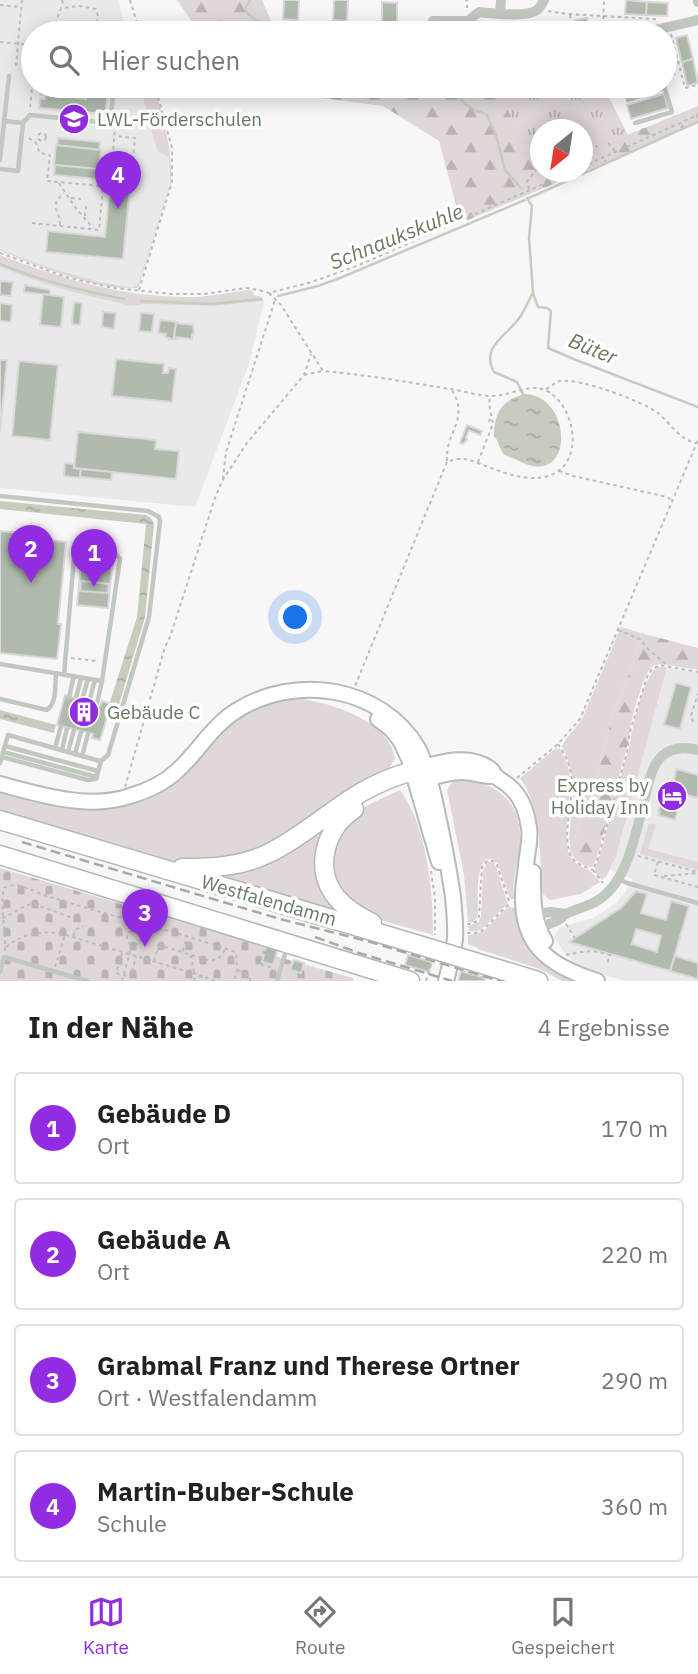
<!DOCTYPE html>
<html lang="de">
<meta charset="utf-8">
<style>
:root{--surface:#fff;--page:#f6f6f6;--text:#222;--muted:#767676;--line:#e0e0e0;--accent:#922ce3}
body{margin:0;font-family:"IBM Plex Sans",sans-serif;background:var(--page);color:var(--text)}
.compass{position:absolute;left:530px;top:119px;width:63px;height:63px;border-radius:50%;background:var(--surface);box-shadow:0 4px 18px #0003;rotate:210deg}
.you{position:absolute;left:296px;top:618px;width:24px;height:24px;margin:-18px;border:5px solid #fff;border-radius:50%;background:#1a73e8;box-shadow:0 0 0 10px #1a73e833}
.badge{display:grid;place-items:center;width:46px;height:46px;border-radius:50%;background:var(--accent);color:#fff;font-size:23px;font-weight:700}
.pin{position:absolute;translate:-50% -58px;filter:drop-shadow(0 2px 4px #0008)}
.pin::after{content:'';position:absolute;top:37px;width:24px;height:21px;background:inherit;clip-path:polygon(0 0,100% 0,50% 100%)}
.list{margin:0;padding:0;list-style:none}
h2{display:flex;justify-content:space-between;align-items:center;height:91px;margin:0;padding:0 28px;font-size:30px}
h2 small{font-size:23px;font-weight:400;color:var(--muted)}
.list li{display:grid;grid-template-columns:46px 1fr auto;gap:21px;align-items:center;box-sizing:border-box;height:112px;margin:0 14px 14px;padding:0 14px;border:2px solid var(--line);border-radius:7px}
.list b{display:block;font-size:26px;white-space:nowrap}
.list p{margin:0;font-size:23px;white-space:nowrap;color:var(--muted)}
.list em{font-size:23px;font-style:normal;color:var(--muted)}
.icon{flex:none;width:38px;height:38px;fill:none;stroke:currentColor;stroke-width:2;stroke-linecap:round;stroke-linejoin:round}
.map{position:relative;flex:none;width:698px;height:981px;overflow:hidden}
.search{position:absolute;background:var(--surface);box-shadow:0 4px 18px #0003;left:21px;right:21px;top:21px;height:77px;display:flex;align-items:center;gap:18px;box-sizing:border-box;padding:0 24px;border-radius:38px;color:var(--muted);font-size:26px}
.sheet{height:595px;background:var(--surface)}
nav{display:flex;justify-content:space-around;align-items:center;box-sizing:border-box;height:98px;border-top:2px solid var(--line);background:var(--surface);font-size:19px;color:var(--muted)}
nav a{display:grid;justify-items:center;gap:4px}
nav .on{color:var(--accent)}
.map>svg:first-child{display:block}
.built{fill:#e9e9e9}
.grass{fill:#e0d7d8}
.forest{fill:url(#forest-firs)}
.cemetery{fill:url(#cemetery-stones)}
.park{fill:url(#park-tufts)}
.water{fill:url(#water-ripples)}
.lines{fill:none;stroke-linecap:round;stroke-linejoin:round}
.stream{stroke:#c6cdbf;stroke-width:2.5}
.building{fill:#b0bbad;stroke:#dad8da;stroke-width:2;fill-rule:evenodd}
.secondary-casing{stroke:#b4bdb2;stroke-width:18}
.highway-casing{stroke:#b3b9b1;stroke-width:21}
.path{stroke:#b9beb8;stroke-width:2;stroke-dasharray:3.5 3.5;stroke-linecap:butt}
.lane{stroke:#c1c8bf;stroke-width:4.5}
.street{stroke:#c1c8bf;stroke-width:10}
.secondary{stroke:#fff;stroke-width:14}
.highway{stroke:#fff;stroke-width:18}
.rail{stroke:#a2ad9f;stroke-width:2.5;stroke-dasharray:10 5;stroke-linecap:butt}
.highway-bridge-casing{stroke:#b3b9b1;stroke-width:21;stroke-linecap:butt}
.highway-bridge{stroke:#fff;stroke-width:18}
.labels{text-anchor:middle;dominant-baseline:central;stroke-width:7;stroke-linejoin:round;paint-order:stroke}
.poi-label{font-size:19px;fill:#667b5f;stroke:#fff;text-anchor:start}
.street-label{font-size:19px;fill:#667b5f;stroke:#fff}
.water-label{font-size:21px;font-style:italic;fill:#6a7b5e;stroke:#fff}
</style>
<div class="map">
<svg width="698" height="981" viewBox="0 0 698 981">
<defs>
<pattern id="forest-firs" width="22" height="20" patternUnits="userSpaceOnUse" patternTransform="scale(1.75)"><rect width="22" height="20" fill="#e0d7d8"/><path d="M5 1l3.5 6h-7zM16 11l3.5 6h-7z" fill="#b9b3b2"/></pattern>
<pattern id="cemetery-stones" width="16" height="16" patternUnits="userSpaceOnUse" patternTransform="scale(1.75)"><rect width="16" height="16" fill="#e0d7d8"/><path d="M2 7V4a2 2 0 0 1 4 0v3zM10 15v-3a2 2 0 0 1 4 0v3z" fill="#b9b3b2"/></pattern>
<pattern id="park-tufts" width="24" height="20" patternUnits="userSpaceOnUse" patternTransform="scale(1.75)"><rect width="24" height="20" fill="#e0d7d8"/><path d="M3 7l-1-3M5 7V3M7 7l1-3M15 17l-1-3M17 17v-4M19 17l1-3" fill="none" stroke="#b9b3b2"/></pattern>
<pattern id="water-ripples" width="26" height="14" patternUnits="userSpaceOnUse" patternTransform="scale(1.75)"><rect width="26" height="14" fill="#c6cdbf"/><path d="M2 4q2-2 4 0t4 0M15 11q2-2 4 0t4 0" fill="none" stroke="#a5ab9e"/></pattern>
</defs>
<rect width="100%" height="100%" fill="#f9f6f8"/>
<g class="built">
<path d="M0 0H118L127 33H33V86H140L157 151 169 156 170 182 138 284 132 287 80 277 45 267 0 249Z"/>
<path d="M0 267 28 278 68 291 131 306 144 304 214 306 264 301 249 364 195 507 0 488Z"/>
<path d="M667 667 698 673V981H625L578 967 564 952 554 937 556 932 561 927 593 918 603 912 617 902 628 888 633 879 610 870 616 857Z"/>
</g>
<g class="grass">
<path d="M140 86H154C163 118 173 149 171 183L138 288C100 292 36 265 0 251V249C43 266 85 281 132 287L138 284 170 183 169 157 157 151Z"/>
<path d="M0 255C65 280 125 298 196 297 213 296 232 292 250 290L253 291 254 295 262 297 264 301 214 306 144 304 131 306 68 291 28 278 0 267Z"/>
<path d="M621 627 641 633 633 664 613 713 596 781 578 826 574 843 570 848 569 838C572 806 579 776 562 747 564 739 577 727 582 719Z"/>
<path d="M657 667H667L616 857 607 875 602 880C592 871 594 870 599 858L630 744C632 727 644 677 657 667Z"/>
<path d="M295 698C327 701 391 721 395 759L390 767 393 773 241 860 177 862 35 820 14 817 0 813V792C48 804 101 819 148 799 209 773 217 704 295 698Z"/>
<path d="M556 748 560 749C565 759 570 768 570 780 571 800 561 842 571 858 575 865 581 866 588 870 593 873 597 878 600 882L581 894 550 900 543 894C538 854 544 812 520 778Z"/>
<path d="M462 779C500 783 523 805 520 844 518 863 512 881 514 899H510L498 864 492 859H486C475 872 478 898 478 914 476 920 474 923 468 922L464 875 447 790 452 782Z"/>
<path d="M400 790C427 826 433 891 433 935L370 917 334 887 328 852 352 815 372 803Z"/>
<path d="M360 801 324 840 340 913 212 877Z"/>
<path d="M649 823 656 825 648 849 698 862V870L640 854Z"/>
<path d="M487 862H493L495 864 508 903 482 929 478 931H469L468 926 479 922 481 916 483 870Z"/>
<path d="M509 906 516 909 522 928 579 981H562L540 969 478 949V948L468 944V935L483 932Z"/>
</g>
<g class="forest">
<path d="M177 0H262L274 28 412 33H200Z"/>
<path d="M232 86H523L502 98 538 169H540V172H582L583 153 698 106V123L468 220 458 212 439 141 383 106Z"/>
<path d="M641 633 698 648V670L662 664C656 665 655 664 651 668 641 678 629 728 628 743L597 857 592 867H590C580 864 572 859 570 848L574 843 578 826 596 781 613 713 633 664Z"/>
</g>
<path class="cemetery" d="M0 868 266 947 275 956 353 978V981H0Z"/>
<path class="park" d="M523 86H603L628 135 583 153 582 130H540V169L538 170 502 98Z"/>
<g class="water">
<path d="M526 394C574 397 574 490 519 461 514 458 509 458 504 454 499 449 499 441 494 436 494 412 503 399 526 394Z"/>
<path d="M0 501 146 515 151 518 154 524 145 617 117 711 110 709 112 704 110 702 137 617 146 524 0 509Z"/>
<path d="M0 710 56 725 54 733 0 719Z"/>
</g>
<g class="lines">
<g class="stream">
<path d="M250 0 246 7V12L259 23 258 33"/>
<path d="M450 86 465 104 476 111 481 112 487 115 496 135 505 170 521 188"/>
<path d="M527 198 532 206 529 238 533 293 538 307 547 308 551 311 548 348 576 360 698 407"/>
<path d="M529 198 698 122"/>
<path d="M0 264C40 281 81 291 124 299"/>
<path d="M278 296 318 286 340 278 525 200"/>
<path d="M141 301 211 304 261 299"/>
<path d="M524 396 517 382 494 372C480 346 507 336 520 317 525 310 528 301 533 293"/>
</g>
</g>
<g class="building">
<path d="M284 0H299L298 20 283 19Z"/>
<path d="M334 0H348L347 21 333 20Z"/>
<path d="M626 0 647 2 646 15 625 14Z"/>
<path d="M382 2 397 3V24L382 23Z"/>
<path d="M647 2 668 3 667 16 646 15Z"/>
<path d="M587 18 590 33H577L575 20Z"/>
<path d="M687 35 693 59 682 62 676 38Z"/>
<path d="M693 59 698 83 687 86 682 62Z"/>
<path d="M41 86H74L73 97 86 99 87 86H108L106 112 97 111 104 113 102 117 97 116V114L94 113 39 108 40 98 44 99 45 95H40Z"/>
<path d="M620 86H654L624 95Z"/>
<path d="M664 94 668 108 631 119 627 105Z"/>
<path d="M58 138 100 142 99 150 57 146Z"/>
<path d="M56 145 101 150 99 170 54 165Z"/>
<path d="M55 165 98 169 97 179 54 175Z"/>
<path d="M110 185 130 187 123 259 46 252 48 231 105 237Z"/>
<path d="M0 281 13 282 11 296 0 295Z"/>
<path d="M25 285 50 290V295L24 292Z"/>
<path d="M43 294 64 297 61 327 40 325Z"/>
<path d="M74 302 82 303 80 325 72 324Z"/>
<path d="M0 303 12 305 11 322 0 321Z"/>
<path d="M103 312 116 313 114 329 102 327Z"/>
<path d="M141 313 154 314 152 332 139 331Z"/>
<path d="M160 320 177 322 174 337 179 339H169V338L165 337 166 334 158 333Z"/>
<path d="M176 323 193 325 194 334H192V339L174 337Z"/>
<path d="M116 359 164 364 163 373H168L169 368 176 369 172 402 112 396Z"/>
<path d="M0 360H7L0 432Z"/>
<path d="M19 361 58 365 50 440 12 436Z"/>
<path d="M467 425 482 431 480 435 469 430 466 437 467 440 463 444 460 443Z"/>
<path d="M78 432 156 440 155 449 179 451 176 479 74 468Z"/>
<path d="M65 463 74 464V468L81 469 80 478 64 476Z"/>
<path d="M81 469 112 472 111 480 80 477Z"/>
<path d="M0 531 20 533 19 537 66 542 58 624H61L57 659 0 653Z"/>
<path d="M82 554 113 557 108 608 77 605Z"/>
<path d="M81 581 109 584 108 593 80 591Z"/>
<path d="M676 683 691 687 680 729 664 725Z"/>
<path d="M65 695 100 706 102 701 111 704 100 740 92 738 93 734 57 725Z"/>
<path d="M676 769 698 775V798L682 794 675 820 658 815 660 812 658 811 666 785 673 786Z"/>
<path d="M636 891 647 894 641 913 666 920 671 901 689 906 670 971 569 942 621 908ZM636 929 661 936 657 952 632 944Z"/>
<path d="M267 944 278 948 273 965 262 962 264 955 261 954 262 949 265 950Z"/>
<path d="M408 955 432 962 429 972 405 965Z"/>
<path d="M675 956 698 963V979L670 971Z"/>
<path d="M294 960 304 963 301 973 290 970Z"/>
<path d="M461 971 485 978 484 981H458Z"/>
</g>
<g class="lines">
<g class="secondary-casing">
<g id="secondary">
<path d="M378 719 391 729 400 740 409 759 439 862"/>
<path d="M417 769C439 763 468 753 489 768 496 773 490 770 496 776 499 780 505 782 509 786 521 796 527 812 529 828 531 839 527 853 526 865 525 877 522 890 523 902 524 950 556 968 597 981"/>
<path d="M421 781C434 777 447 772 461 772 473 772 484 777 495 776"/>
<path d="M0 784C41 795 89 810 130 796 147 791 164 783 177 771 198 752 212 726 236 711 295 673 381 686 418 748 425 761 429 778 433 793 441 828 448 862 453 897 454 911 456 925 455 939 453 953 450 967 446 981"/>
<path d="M533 872C533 896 532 920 545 941"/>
</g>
</g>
<g class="highway-casing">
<g id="highway">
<path d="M354 809C325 828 313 870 337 898 347 910 359 916 372 923"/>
<path d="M0 820 419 945"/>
<path d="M0 855 410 981"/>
<path d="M182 868C211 868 240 867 267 854 301 838 329 811 362 792 378 783 395 776 412 771"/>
<path d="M475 962 538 981"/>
</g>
</g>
<g class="path">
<path d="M62 0 64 6"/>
<path d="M130 0 140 33"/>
<path d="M465 0H467V8"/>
<path d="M0 5 20 7"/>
<path d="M548 11 568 14 655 19V22"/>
<path d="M570 15 572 33"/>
<path d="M522 22 524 33"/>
<path d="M46 33 56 26 58 16 61 8 79 6 96 9 98 16 95 33"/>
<path d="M603 33 604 0"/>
<path d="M671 34 685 88 698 85"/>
<path d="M0 42 33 45"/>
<path d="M16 66 22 0"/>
<path d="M665 76 679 73"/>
<path d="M604 96 605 86"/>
<path d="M30 107 33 79"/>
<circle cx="42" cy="137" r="4"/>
<path d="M29 138 36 143 40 153 50 155 47 181 102 186"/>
<path d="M608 143 615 151"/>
<path d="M582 167 698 115"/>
<path d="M111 177 115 127"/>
<path d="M59 183 75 207 93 228"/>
<path d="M529 189 527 181 538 168"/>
<path d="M71 198 81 199"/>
<path d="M85 216 86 206"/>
<path d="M32 223 99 230 104 177 131 180 135 138 115 136"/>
<path d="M60 225C61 211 47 208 64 193"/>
<path d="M0 253 66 277 113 288 172 294H204L246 288 259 290 269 293 312 282 359 265 571 172"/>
<path d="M139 290 172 182V148L155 86"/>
<path d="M269 293 281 305 323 371C366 375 408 382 450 389 463 391 480 396 492 396 510 396 528 383 545 390 576 404 586 465 548 476 520 484 491 466 465 459H455L447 462 355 686"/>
<path d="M304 375 322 371"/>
<path d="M546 389C551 387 555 382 560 381 580 378 642 401 658 413 670 423 680 440 696 443"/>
<path d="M489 422 491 415"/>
<path d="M447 461C445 432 470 420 452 390"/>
<path d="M478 462 493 424 489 404 490 397"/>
<path d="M559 471 573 476 663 496 669 498 671 501"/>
<path d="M223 479 226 452 275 300"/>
<path d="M618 630 640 639 648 649 666 664"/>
<path d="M71 658 97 661"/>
<path d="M693 722 691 716 698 694"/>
<path d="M558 744C566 756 571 767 572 781 573 802 560 842 573 859 578 865 586 867 593 870"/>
<path d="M517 778 558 744 580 719 698 440"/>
<path d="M125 787 165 647 170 637 215 498 222 481 247 443 304 375 311 354"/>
<path d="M638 856 698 872"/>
<path d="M658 862 654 875 698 887"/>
<path d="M594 867 598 858 606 829 627 752 630 732 647 677 652 669 660 665 698 672"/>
<path d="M593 870 603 883"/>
<path d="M431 871 435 898V935"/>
<path d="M664 876 698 873"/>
<path d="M2 918C13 914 23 905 34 904L70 917 78 916"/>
<path d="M467 924H471L477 921 479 916 482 867 487 861H493L497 865 510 904"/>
<path d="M566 924 575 938"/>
<circle cx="134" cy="938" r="7"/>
<path d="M467 933H475L482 931 509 904"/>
<path d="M73 936 77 929 83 926"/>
<path d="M6 947C22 934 39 931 59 933L203 976"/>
<path d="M5 951C6 929 0 911 4 888 15 880 32 891 44 895 107 915 171 930 233 951L236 953 237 970 234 981"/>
<path d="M183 951 187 937"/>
<path d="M122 953 116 973 131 977 136 957"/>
<path d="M191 955 194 972"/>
<path d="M566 955C585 951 591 949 610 955L607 964"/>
<path d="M154 961 158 948 163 946 211 961 220 957 225 950"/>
<path d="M261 965 274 968"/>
<path d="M55 967 65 935"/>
<path d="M238 970 248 976 251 981"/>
<path d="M122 981 132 945"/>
<path d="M194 981V979L203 976 215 981"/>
<path d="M426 981 432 961"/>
</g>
<g class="lane">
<path d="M628 100 664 88"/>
<path d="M23 123 30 115 110 123 114 86"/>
<path d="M635 123 672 112 664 86"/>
<path d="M0 160 9 76"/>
<path d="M0 169 18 171 23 123 4 121"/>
<path d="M0 496 148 511 159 517 160 521 149 617 108 755 101 761 96 779 88 780 2 757"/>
<path d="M0 664 102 681 120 559 114 552 81 550 74 558 64 675"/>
<path d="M69 697 74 676"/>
<path d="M76 698 81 678"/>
<path d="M0 699 47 710C57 703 55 685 56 673"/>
<path d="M82 700 88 679"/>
<path d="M89 702 95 680"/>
<path d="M97 704 102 681"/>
<path d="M5 746 98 771"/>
<path d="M55 748 61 726"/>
<path d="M62 750 67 728"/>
<path d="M3 752 97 777"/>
<path d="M68 752 74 730"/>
<path d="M75 754 81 732"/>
<path d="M82 756 88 734"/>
<path d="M0 763 8 735 100 761"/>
<path d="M619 879 627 883 698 903"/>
<path d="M0 972 4 957 87 981"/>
<path d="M277 981 287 947"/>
</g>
<g class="street">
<path d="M698 0V2"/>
<path d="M500 14 501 0"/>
<path d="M433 21H468L479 12C492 13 526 18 537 10 541 7 542 4 544 0"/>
<path d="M646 32 698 20"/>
<path d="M532 914 552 912 566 914"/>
<path d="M534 925C542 926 552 924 560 919 566 915 561 916 568 913 584 906 598 904 610 890 632 866 638 820 647 789 650 778 653 764 662 756 672 747 686 747 698 750"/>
</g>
<use href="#secondary" class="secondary"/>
<use href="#highway" class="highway"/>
<g class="rail">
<path d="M22 842 280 919 367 941 500 981"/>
<path d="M315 937 359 953 452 981"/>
</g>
<g class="highway-bridge-casing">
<path id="highway-bridge" d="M419 945 475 962"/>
</g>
<use href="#highway-bridge" class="highway-bridge"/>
</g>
<defs>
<g id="school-disc" transform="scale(1.575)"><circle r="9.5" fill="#922ce3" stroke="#fff"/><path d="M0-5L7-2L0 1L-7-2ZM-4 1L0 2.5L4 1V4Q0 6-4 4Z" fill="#fff"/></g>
<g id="building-disc" transform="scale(1.575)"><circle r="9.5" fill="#922ce3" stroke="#fff"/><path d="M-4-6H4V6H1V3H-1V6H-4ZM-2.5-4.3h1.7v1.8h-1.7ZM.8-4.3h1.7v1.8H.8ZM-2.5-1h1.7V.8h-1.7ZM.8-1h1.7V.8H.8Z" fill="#fff"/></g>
<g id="hotel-disc" transform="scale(1.575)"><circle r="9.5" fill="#922ce3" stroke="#fff"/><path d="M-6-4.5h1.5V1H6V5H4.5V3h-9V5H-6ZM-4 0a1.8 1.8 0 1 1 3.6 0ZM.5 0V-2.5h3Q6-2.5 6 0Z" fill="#fff"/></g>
</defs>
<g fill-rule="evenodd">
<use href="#school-disc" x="74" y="119"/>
<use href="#building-disc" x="84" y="712"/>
<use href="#hotel-disc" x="672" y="796"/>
</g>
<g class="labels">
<g class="poi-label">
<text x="97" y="119">LWL-Förderschulen</text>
<text x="107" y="712">Gebäude C</text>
<text x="649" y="785" text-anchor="end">Express by<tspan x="649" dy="22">Holiday Inn</tspan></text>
</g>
<g class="street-label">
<text transform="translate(269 900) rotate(16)">Westfalendamm</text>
</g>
<g class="water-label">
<text transform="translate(396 236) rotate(-22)">Schnaukskuhle</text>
<text transform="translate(593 348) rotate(22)">Büter</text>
</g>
</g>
</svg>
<svg class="compass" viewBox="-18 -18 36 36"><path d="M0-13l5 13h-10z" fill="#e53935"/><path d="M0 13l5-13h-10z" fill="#767676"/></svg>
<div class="you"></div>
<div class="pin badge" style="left:94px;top:587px">1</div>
<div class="pin badge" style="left:31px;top:583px">2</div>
<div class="pin badge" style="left:145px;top:947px">3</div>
<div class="pin badge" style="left:118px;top:209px">4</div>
<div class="search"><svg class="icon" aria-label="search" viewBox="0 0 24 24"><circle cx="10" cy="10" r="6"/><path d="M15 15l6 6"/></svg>Hier suchen</div>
</div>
<section class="sheet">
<h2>In der Nähe<small>4 Ergebnisse</small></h2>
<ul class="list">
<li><span class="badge">1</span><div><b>Gebäude D</b><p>Ort</p></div><em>170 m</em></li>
<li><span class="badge">2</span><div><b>Gebäude A</b><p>Ort</p></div><em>220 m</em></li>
<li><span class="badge">3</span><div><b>Grabmal Franz und Therese Ortner</b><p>Ort · Westfalendamm</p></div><em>290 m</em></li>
<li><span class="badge">4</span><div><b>Martin-Buber-Schule</b><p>Schule</p></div><em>360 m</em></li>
</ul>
</section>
<nav>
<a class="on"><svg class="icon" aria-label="map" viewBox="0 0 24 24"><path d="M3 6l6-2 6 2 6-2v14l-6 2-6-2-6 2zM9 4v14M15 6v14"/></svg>Karte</a>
<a><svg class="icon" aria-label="directions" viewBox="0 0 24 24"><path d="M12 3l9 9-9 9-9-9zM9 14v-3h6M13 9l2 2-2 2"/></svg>Route</a>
<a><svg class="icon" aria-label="saved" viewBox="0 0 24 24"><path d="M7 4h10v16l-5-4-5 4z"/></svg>Gespeichert</a>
</nav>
